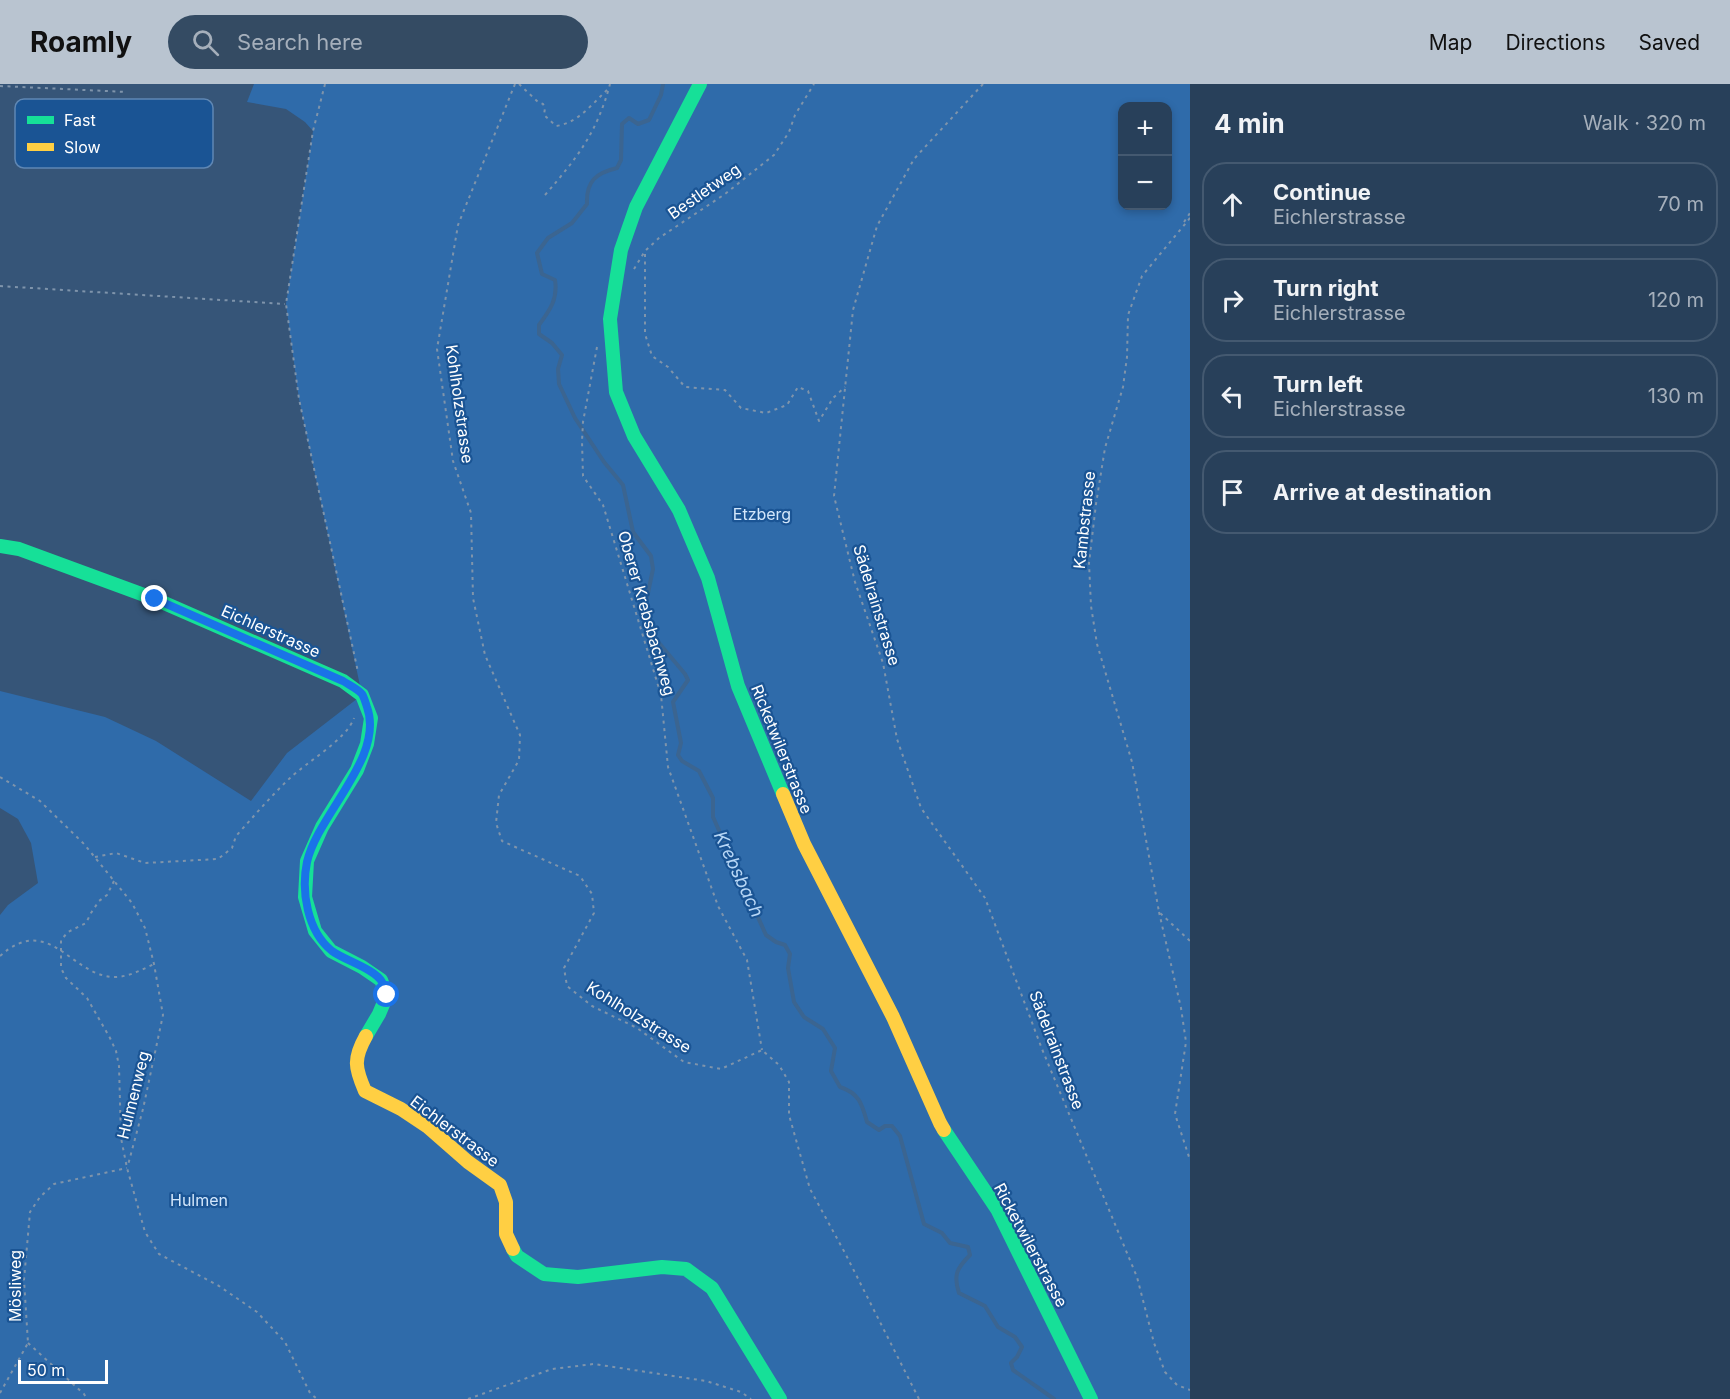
<!DOCTYPE html>
<meta charset="utf-8">
<style>
:root{--surface:#28405a;--page:#344b63;--text:#f1f3f6;--muted:#a5afbb;--line:#445970;--accent:#b9c4d0}
body{margin:0;font-family:Inter,sans-serif;background:var(--page);color:var(--text)}
.controls{position:absolute;right:18px;top:18px;display:grid;overflow:hidden;border-radius:12px;box-shadow:0 3px 9px #0003}
.controls button{width:54px;height:54px;display:grid;place-items:center;padding:0;border:0;border-bottom:2px solid var(--line);background:var(--surface);color:var(--text);font:30px sans-serif}
.scale{position:absolute;left:18px;bottom:15px;width:90px;box-sizing:border-box;padding-left:6px;border:3px solid #fff;border-top:0;font-size:16px;line-height:21px;white-space:nowrap;color:#fff;-webkit-text-stroke:4px #1a5494;paint-order:stroke}
.stop{position:absolute;width:18px;height:18px;margin:-14px;border:4px solid #1a73e8;border-radius:50%;background:#fff}
.stop.end{background:#1a73e8;border-color:#fff;box-shadow:0 2px 6px #0008}
.list{margin:0;padding:0;list-style:none}
h2{display:flex;justify-content:space-between;align-items:center;height:78px;margin:0;padding:0 24px;font-size:26px}
h2 small{font-size:20px;font-weight:400;color:var(--muted)}
.list li{display:grid;grid-template-columns:39px 1fr auto;gap:18px;align-items:center;box-sizing:border-box;height:84px;margin:0 12px 12px;padding:0 12px;border:2px solid var(--line);border-radius:24px}
.list b{display:block;font-size:22px;white-space:nowrap}
.list p{margin:0;font-size:20px;white-space:nowrap;color:var(--muted)}
.list em{font-size:20px;font-style:normal;color:var(--muted)}
.icon{flex:none;width:33px;height:33px;fill:none;stroke:currentColor;stroke-width:2;stroke-linecap:round;stroke-linejoin:round}
.map{position:relative;flex:none;width:1190px;height:1315px;overflow:hidden}
header{display:flex;align-items:center;gap:36px;box-sizing:border-box;height:84px;padding:0 30px;background:var(--accent);color:#111}
header strong{font-size:28px}
nav{display:flex;gap:33px;margin-inline-start:auto;font-size:21px}
.search{width:420px;height:54px;background:var(--page);display:flex;align-items:center;gap:15px;box-sizing:border-box;padding:0 21px;border-radius:33px;color:var(--muted);font-size:22px}
main{display:flex}
aside{flex:1;background:var(--surface)}
.map>svg:first-child{display:block}
.green{fill:#2f6baa;fill-rule:evenodd}
.lines{fill:none;stroke-linecap:round;stroke-linejoin:round}
.stream{stroke:#3b6591;stroke-width:4}
.path{stroke:#7f94ab;stroke-width:2;stroke-dasharray:3 4.5;stroke-linecap:butt}
.fast{stroke:#16e098;stroke-width:14}
.slow{stroke:#ffcf43;stroke-width:14}
.route{stroke:#1a73e8;stroke-width:8}
.labels{text-anchor:middle;dominant-baseline:central;stroke-width:4.5;stroke-linejoin:round;paint-order:stroke}
.street-label{font-size:16px;fill:#fff;stroke:#1a5494}
.park-label{font-size:16px;fill:#d2e6fb;stroke:#1a5494}
.water-label{font-size:18px;font-style:italic;fill:#b8d7f6;stroke:#1a5494}
.key{fill:#1a5494;stroke:#5f87b4;stroke-width:1.5}
.key-label{font-size:16px;fill:#fff}
</style>
<header>
<strong>Roamly</strong>
<div class="search"><svg class="icon" aria-label="search" viewBox="0 0 24 24"><circle cx="10" cy="10" r="6"/><path d="M15 15l6 6"/></svg>Search here</div>
<nav><a>Map</a><a>Directions</a><a>Saved</a></nav>
</header>
<main>
<div class="map">
<svg width="1190" height="1315" viewBox="0 0 1190 1315">
<rect width="100%" height="100%" fill="#365578"/>
<path class="green" d="M254 0H1190V1315H0V831L8 821 38 799 31 759 18 735 0 724V607L105 633 156 657 251 717 287 669 362 611 299 315 286 220 313 47 305 38 286 25 247 18ZM1122 22H1168V122H1122Z"/>
<g class="lines">
<path class="stream" d="M663 0 661 11 649 36 638 40 629 34 622 40 621 76 617 84C596 89 586 97 587 120L572 139 548 154 537 169 542 190 555 196C558 215 550 226 539 241V250L552 259 562 271 558 285 559 300 575 334 604 378 623 401 633 448 651 472 653 485 645 523 649 547 685 590 688 596 673 618 681 659 678 671 682 677 699 687 713 714V733L766 851 776 858 785 861 790 870 788 884 794 918 804 933 823 945 835 964 831 987 840 1003C859 1009 862 1020 867 1038L879 1046 885 1042H892L900 1052 924 1140 942 1149 950 1159 968 1163 970 1171C957 1184 953 1191 959 1209L985 1222 998 1243 1015 1253 1022 1263 1017 1273 1011 1279 1013 1286 1054 1315"/>
<g class="path">
<path d="M325 0 313 47 286 220 299 315 358 588"/>
<path d="M515 0 458 141 437 265 453 377 471 429 473 514 485 571 520 651 519 676 499 711 496 739 502 757 580 792 592 810 594 829 564 884 567 902 592 922 637 944 684 978 721 985 762 966 779 981 789 998V1031L810 1105 845 1169 919 1315"/>
<path d="M519 0 538 18 543 20 545 24 544 31 556 42C578 39 592 20 607 6"/>
<path d="M983 0 914 75 877 142 853 226 834 412 855 498 883 579 897 655 921 724 985 814 1042 965 1137 1193 1154 1259 1165 1288 1177 1301 1190 1306"/>
<path d="M0 2 127 8"/>
<path d="M545 111C577 74 597 49 610 0"/>
<path d="M1190 134 1142 192 1128 231 1127 273 1123 303 1105 364 1096 420 1089 479 1091 522 1097 560 1132 678 1159 828 1190 857"/>
<path d="M1184 138 1190 129"/>
<path d="M645 170V250L652 272 668 283 685 303 725 306 741 324 766 329 787 321 798 303 808 307 819 337 833 314 845 303"/>
<path d="M634 185 645 167 659 154 725 110 774 71 789 48 795 31 814 0"/>
<path d="M0 202 285 220"/>
<path d="M597 263 583 338 582 357 583 392 603 421 661 611 668 683 718 822 747 876 762 966"/>
<path d="M0 693 40 717 84 760 132 819 145 844 154 880 163 931 143 1025 128 1081"/>
<path d="M95 773 116 769 145 779 218 775 232 764 236 752C254 732 271 712 290 694 307 678 347 655 354 634"/>
<path d="M114 797 107 811 99 817 91 829 86 839 68 848 61 856V884L66 894 87 914 110 954 116 967 119 982 121 1054 127 1084 145 1148 159 1170 219 1202 257 1228 285 1258 310 1309 317 1315"/>
<path d="M1159 828 1181 924 1186 958 1175 1030 1190 1076"/>
<path d="M0 872C49 828 71 892 114 893 129 893 141 886 154 880"/>
<path d="M28 1259 84 1310 87 1315"/>
<path d="M0 1309 28 1259 24 1196 30 1128 40 1113 54 1100 127 1084"/>
<path d="M468 1315 552 1285 594 1280 706 1297 741 1308 751 1315"/>
</g>
<g class="fast">
<path d="M700 0 636 123 621 166 610 235 616 308 634 352 679 426 708 494 738 602 783 710"/>
<path d="M0 462 19 465 155 515 343 597 362 611 371 634 367 660 357 686 322 743 307 777 305 813 315 847 331 867 362 883 381 896 387 911 379 930 366 952"/>
<path d="M944 1046 997 1125 1091 1315"/>
<path d="M513 1165 517 1172 544 1190 578 1193 662 1183 686 1185 712 1204 780 1315"/>
</g>
<g class="slow">
<path d="M783 710 804 760 893 933 940 1039 944 1046"/>
<path d="M366 952C353 975 355 984 365 1007L401 1025 428 1043 468 1078 500 1101 506 1118V1150L513 1165"/>
</g>
</g>
<g class="lines">
<path class="route" d="M155 515 343 597C349 601 358 605 362 610 364 613 366 620 367 623 385 673 318 730 307 778 301 807 307 847 332 867 344 876 375 885 382 898 384 902 385 907 387 911"/>
</g>
<g class="labels">
<g class="street-label">
<text transform="translate(704 107) rotate(-35)">Bestletweg</text>
<text transform="translate(460 320) rotate(82)">Kohlholzstrasse</text>
<text transform="translate(1084 436) rotate(-84)">Kambstrasse</text>
<text transform="translate(877 521) rotate(73)">Sädelrainstrasse</text>
<text transform="translate(647 529) rotate(74)">Oberer Krebsbachweg</text>
<text transform="translate(271 547) rotate(24)">Eichlerstrasse</text>
<text transform="translate(782 665) rotate(68)">Ricketwilerstrasse</text>
<text transform="translate(639 933) rotate(32)">Kohlholzstrasse</text>
<text transform="translate(1057 966) rotate(69)">Sädelrainstrasse</text>
<text transform="translate(133 1011) rotate(-76)">Hulmenweg</text>
<text transform="translate(455 1047) rotate(37)">Eichlerstrasse</text>
<text transform="translate(1031 1161) rotate(62)">Ricketwilerstrasse</text>
<text transform="translate(15 1202) rotate(-90)">Mösliweg</text>
</g>
<g class="park-label">
<text x="762" y="430">Etzberg</text>
<text x="199" y="1116">Hulmen</text>
</g>
<g class="water-label">
<text transform="translate(739 790) rotate(65)">Krebsbach</text>
</g>
</g>
<rect x="15" y="15" width="198" height="69" rx="9" class="key"/>
<rect x="27" y="32" width="27" height="8" fill="#16e098"/>
<rect x="27" y="59" width="27" height="8" fill="#ffcf43"/>
<g class="key-label">
<text x="64" y="42">Fast</text>
<text x="64" y="69">Slow</text>
</g>
</svg>
<div class="controls">
<button>+</button>
<button>−</button>
</div>
<div class="scale">50 m</div>
<div class="stop" style="left:387px;top:911px"></div>
<div class="stop end" style="left:155px;top:515px"></div>
</div>
<aside>
<h2>4 min<small>Walk · 320 m</small></h2>
<ul class="list">
<li><svg class="icon" aria-label="ahead" viewBox="0 0 24 24"><path d="M12 20V5M6 11l6-6 6 6"/></svg><div><b>Continue</b><p>Eichlerstrasse</p></div><em>70 m</em></li>
<li><svg class="icon" aria-label="right" viewBox="0 0 24 24"><path d="M7 20v-9h11M14 6l5 5-5 5"/></svg><div><b>Turn right</b><p>Eichlerstrasse</p></div><em>120 m</em></li>
<li><svg class="icon" aria-label="left" viewBox="0 0 24 24"><path d="M17 20v-9H6M10 6l-5 5 5 5"/></svg><div><b>Turn left</b><p>Eichlerstrasse</p></div><em>130 m</em></li>
<li><svg class="icon" aria-label="arrive" viewBox="0 0 24 24"><path d="M6 21V4h12l-3 4 3 4H6"/></svg><div><b>Arrive at destination</b></div></li>
</ul>
</aside>
</main>
